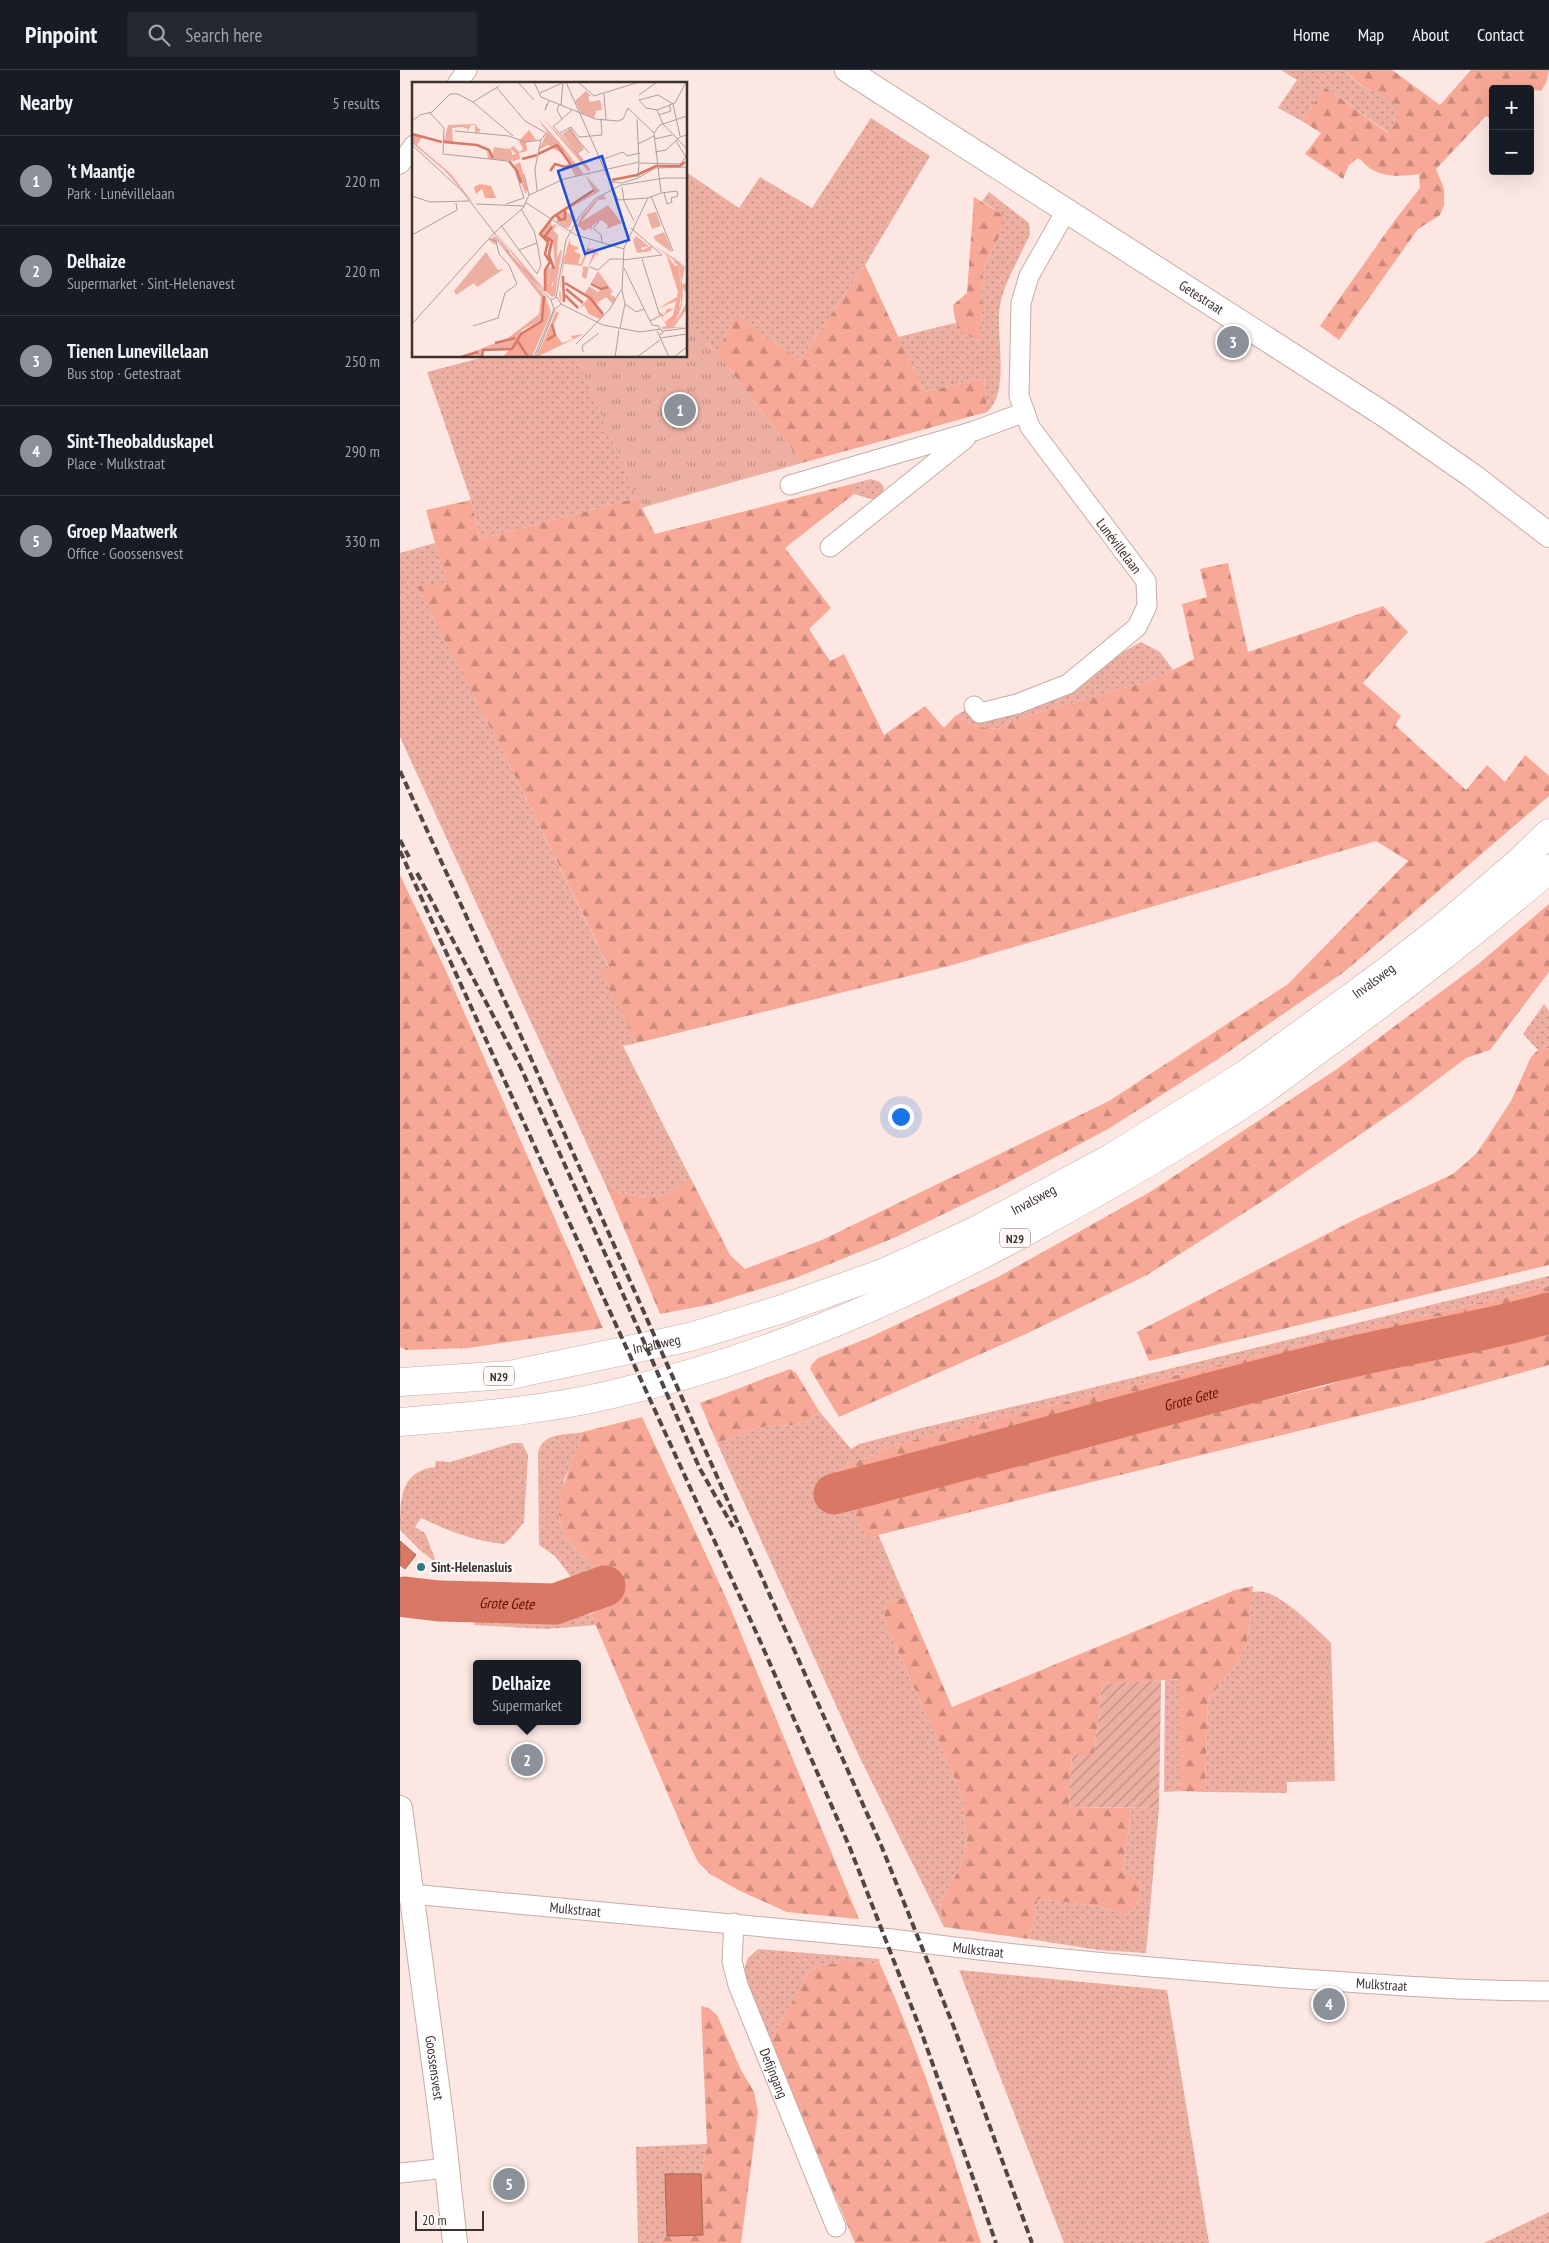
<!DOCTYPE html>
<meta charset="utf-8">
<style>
:root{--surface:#171b24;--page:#242831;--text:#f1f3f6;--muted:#9ea1a6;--line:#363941;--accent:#8c9099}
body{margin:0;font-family:"PT Sans Narrow",sans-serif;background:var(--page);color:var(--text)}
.controls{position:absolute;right:15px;top:15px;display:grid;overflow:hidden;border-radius:5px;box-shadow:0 5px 20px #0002}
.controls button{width:45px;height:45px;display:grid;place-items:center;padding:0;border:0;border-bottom:1px solid var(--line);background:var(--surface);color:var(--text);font:25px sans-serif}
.scale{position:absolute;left:15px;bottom:12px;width:69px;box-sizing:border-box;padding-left:5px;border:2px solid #3b312f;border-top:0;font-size:14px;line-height:18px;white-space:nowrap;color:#3b312f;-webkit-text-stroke:4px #fef9f7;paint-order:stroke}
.you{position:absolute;left:500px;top:1046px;width:18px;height:18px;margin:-12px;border:4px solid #fff;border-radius:50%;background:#1a73e8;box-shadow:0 0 0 8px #1a73e833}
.badge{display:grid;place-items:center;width:32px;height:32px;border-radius:50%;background:var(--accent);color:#fff;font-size:16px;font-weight:700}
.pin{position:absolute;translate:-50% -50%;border:2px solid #fff;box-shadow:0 1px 5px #0006}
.popup{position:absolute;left:73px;top:1590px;width:108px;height:65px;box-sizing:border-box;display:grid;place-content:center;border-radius:5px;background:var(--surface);filter:drop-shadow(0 1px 4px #0005);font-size:16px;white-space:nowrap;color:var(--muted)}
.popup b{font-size:19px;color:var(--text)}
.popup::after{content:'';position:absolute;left:50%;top:100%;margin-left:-10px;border:10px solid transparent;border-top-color:var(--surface)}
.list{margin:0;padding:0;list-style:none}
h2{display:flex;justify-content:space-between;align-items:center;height:65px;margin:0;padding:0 20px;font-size:21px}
h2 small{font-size:16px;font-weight:400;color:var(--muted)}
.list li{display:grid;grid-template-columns:32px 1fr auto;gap:15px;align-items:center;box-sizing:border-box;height:90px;padding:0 20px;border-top:1px solid var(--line)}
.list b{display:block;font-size:19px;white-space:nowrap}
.list p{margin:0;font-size:16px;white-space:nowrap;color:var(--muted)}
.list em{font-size:16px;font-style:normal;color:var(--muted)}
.icon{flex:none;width:28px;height:28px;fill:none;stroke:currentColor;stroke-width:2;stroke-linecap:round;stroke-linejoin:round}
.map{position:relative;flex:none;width:1149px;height:2173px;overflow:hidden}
header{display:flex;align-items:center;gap:30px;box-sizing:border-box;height:70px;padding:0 25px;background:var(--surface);border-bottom:1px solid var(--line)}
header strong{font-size:24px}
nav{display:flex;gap:28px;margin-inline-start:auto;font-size:18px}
.search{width:350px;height:45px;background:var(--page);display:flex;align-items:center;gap:12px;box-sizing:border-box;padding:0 18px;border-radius:5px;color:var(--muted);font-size:19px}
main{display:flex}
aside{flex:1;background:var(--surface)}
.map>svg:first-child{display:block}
.grass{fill:url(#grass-dots)}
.forest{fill:url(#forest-firs)}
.park{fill:url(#park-tufts)}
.garden{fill:url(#garden-furrows)}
.water{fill:#d87865;stroke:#a96355}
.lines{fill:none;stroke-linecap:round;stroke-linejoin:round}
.river{stroke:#d87865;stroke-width:41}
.minor-casing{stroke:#c6ada7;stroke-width:21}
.tertiary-casing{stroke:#c6ada7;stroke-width:26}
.primary-casing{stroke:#c6ada7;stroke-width:29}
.minor{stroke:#fff;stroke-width:19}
.tertiary{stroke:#fff;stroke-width:24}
.primary{stroke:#fff;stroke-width:28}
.rail{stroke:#514643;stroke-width:4;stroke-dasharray:8 4;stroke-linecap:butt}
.poi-dot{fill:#317784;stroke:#fef9f7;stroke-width:2}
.labels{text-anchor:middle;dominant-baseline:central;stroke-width:4.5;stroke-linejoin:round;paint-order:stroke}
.shield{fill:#fef9f7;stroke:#766d6b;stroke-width:1}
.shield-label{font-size:12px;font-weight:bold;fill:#3b312f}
.street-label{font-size:14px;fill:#3b312f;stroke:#fef9f7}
.poi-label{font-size:14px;font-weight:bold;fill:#3b312f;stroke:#fef9f7;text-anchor:start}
.water-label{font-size:15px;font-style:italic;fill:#670f01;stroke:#fef9f7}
.inset-river{fill:none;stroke:#d87865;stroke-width:2.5}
.inset-road{fill:none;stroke:#af9e9b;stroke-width:1}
.view{fill:#1d4ed8;fill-opacity:0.15;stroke:#1d4ed8;stroke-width:2.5}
.inset-edge{fill:none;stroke:#3b312f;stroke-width:2.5}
</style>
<header>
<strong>Pinpoint</strong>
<div class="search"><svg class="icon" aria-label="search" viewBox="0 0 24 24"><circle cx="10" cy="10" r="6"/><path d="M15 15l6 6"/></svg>Search here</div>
<nav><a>Home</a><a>Map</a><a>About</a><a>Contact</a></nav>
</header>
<main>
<aside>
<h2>Nearby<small>5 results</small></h2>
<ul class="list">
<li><span class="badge">1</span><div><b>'t Maantje</b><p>Park · Lunévillelaan</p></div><em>220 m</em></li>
<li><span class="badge">2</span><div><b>Delhaize</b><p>Supermarket · Sint-Helenavest</p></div><em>220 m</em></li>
<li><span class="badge">3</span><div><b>Tienen Lunevillelaan</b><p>Bus stop · Getestraat</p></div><em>250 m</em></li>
<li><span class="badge">4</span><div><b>Sint-Theobalduskapel</b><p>Place · Mulkstraat</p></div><em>290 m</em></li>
<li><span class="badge">5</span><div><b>Groep Maatwerk</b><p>Office · Goossensvest</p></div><em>330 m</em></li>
</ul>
</aside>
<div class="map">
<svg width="1149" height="2173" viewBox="0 0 1149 2173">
<defs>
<pattern id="grass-dots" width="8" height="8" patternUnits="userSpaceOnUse" patternTransform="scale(1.25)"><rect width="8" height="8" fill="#ecafa2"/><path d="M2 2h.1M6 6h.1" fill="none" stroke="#c08f84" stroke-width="1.8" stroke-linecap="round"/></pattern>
<pattern id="forest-firs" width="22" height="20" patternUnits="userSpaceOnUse" patternTransform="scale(1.25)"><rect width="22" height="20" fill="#f8a896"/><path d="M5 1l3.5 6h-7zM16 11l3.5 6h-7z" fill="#ca897b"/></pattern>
<pattern id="park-tufts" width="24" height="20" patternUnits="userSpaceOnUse" patternTransform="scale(1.25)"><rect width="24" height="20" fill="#ecafa2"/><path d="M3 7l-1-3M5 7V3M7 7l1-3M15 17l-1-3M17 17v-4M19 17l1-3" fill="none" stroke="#c08f84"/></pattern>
<pattern id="garden-furrows" width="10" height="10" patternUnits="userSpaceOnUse" patternTransform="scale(1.25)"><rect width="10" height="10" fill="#ecafa2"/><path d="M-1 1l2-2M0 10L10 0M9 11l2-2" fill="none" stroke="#c08f84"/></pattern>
</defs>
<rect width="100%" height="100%" fill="#fce7e3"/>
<g class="grass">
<path d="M881 0H945C949 6 956 12 962 16 973 23 999 26 1000 42 1000 50 992 58 989 63L925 17 902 51 878 38 897 10Z"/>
<path d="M471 48 530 86 465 195 400 290 335 247 317 283 286 256V102L339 138 360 107 412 138Z"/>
<path d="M589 122 629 153 630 164C620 187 605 211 600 235 595 264 611 322 587 342L584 308 524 322 498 267 555 253 568 267 581 271 583 199 601 163V144L582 131Z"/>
<path d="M88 286H176L237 428 80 469 71 430 27 302Z"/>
<path d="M471 409 480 412 484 418 482 423 475 430 454 424 452 414Z"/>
<path d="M35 473 47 513 18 517 108 692 209 898 201 901 237 973 223 976 290 1107C256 1136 248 1127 208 1120L0 667V483Z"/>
<path d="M741 572 760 582 773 600 756 609 633 644 597 659 580 657 555 646 571 637 601 646 684 613 723 582Z"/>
<path d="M1144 934 1149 941V978L1138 980 1123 964Z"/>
<path d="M1149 1206V1216L560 1357 486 1378 467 1388 449 1393 443 1399 445 1405 436 1408 427 1419 433 1432 450 1433 466 1467 478 1464 505 1527 486 1533 484 1550 562 1725 567 1772 560 1798 540 1833 544 1857 458 1684 317 1373C331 1368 347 1360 361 1357 386 1354 400 1360 419 1341L451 1379 459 1374 513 1360 642 1330Z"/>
<path d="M179 1363 180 1374 164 1410 159 1445 163 1464 200 1503 174 1511 155 1486 139 1475 138 1382C144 1363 161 1365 179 1363Z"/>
<path d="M113 1373H122L128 1385 124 1452 112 1467 104 1474C73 1471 49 1461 21 1448L15 1457 25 1463 37 1494 20 1480 0 1460C0 1430 0 1401 35 1397L36 1391 50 1392Z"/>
<path d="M852 1522C856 1522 861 1521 864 1522 882 1525 918 1560 931 1573L935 1711 887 1712V1723L805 1722 808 1629 835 1596 847 1573Z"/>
<path d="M75 1540 142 1550 191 1544 196 1555 146 1559 74 1555Z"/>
<path d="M781 1609 780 1721 764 1722 765 1610Z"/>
<path d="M731 1738H759L746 1883 699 1880 629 1869 638 1829 696 1836 727 1844 737 1835 742 1813 723 1803Z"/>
<path d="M358 1879 479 1889 480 1894 455 1891 420 1895 408 1903 370 1972 342 1905 348 1888Z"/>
<path d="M559 1900 767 1920 809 2173H664Z"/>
<path d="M307 2074 301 2104 266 2105 267 2166 258 2173H238L236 2077Z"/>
<path d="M1149 2142V2173H1084Z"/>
</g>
<g class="forest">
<path d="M945 0H992L1040 35 1071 0H1149L1147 11 1141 21 1119 17 1093 19V51L1086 46 1036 99 1044 119V135L1040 145 1018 159 939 270 920 256 995 150 1020 118 1019 104C1003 106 986 108 971 99 966 96 963 91 958 88L949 95 943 109 905 84 921 63 902 51 925 17 988 63C1012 34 990 29 966 18 958 14 950 6 945 0Z"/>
<path d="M574 127 601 144 603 150 601 163 583 199 581 271C559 265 555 257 553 235L567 223Z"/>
<path d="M465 195 524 322 584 308 587 342 402 393 317 283 335 246 400 290Z"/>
<path d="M452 414 454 424 385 478 431 538 409 559 430 591 444 584 484 665 525 636 544 658 555 646 580 657 597 659 633 644 756 609 794 589 782 534 807 527 800 499 828 493 848 582 983 536 1008 562 963 613 1001 646 995 655 1066 720 1087 695 1105 712 1125 685 1149 706V726L944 902 818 989 708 1059 603 1115 496 1167 398 1207 312 1234 260 1244 208 1120C248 1127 256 1136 290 1107L330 1185 345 1199 422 1170 709 1031 888 914 1008 791 976 771 549 896 237 973 200 901 209 897 108 692 17 516 46 513 26 440 71 430 80 469 237 428 255 464Z"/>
<path d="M0 805 46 901 203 1258 68 1278 6 1280 0 1277Z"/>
<path d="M1149 834V902L1090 980 1066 988 1009 1031 872 1125 747 1205 628 1263 439 1347 410 1299 412 1294 418 1288 466 1269 598 1207 750 1122 937 999 1077 895Z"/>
<path d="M1149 978V1195L749 1291 737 1262 956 1149 1053 1104 1077 1083 1111 1031 1131 987 1138 980Z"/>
<path d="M1149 1216V1225L840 1307 545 1379 451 1408 445 1405 443 1399 449 1393 467 1388 486 1378 560 1357Z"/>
<path d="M1149 1256V1295L1023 1330 466 1468 450 1433 460 1428 552 1402 925 1316 995 1294Z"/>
<path d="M390 1299 396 1303 419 1341C401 1360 385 1354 361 1357 347 1360 331 1368 317 1373L300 1333Z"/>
<path d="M242 1347 327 1530 459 1849 387 1842 338 1820 310 1804 298 1792 290 1776 191 1544 219 1527 200 1503 163 1464 159 1445 161 1423 171 1393 180 1374 179 1363Z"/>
<path d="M853 1516 847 1573 835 1596 808 1629 805 1722 780 1721V1609L702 1614 694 1685H672L669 1737 731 1738 723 1802 742 1813 737 1835 727 1844 696 1836 638 1829 629 1869 544 1857 540 1833 560 1798 567 1772 562 1725 484 1550 486 1533 505 1527 552 1637 835 1520Z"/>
<path d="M455 1891 480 1894C521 1983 550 2080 581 2173H455L370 1972 408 1903 420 1895Z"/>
<path d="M301 1936 309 1938 317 1945 341 2000 354 2022 358 2042 341 2173H258L267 2166 303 2165 301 2104 307 2074Z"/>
</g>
<path class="park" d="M286 256 317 283 402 393 241 438 176 286H286Z"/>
<path class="garden" d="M761 1610 759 1738 669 1737 672 1685H694L702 1614Z"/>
<g class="water">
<path d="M0 1471 16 1485 5 1499 0 1495Z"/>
<path d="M265 2104H301L303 2165 267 2166Z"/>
</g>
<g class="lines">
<g class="river">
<path id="s1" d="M434 1424C600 1382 765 1333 931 1292 1003 1273 1078 1264 1149 1243"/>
<path id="s2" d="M5 1527 39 1531 155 1534 205 1516"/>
</g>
<g class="minor-casing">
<g id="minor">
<path d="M57 14 67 0"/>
<path d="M0 94 14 75"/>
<path d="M390 415 574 361 625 342"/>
<path d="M430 477 566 368"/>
<path d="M574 636 580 643 617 634 668 614 737 557 747 536 746 511 630 357 619 326 621 233 629 206 666 141"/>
<path id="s3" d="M0 1823 492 1869C624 1887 756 1898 888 1908 975 1914 1062 1921 1149 1921"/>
<path id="s4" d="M334 1853 332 1891 338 1915 436 2157"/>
<path d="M0 2103 47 2098"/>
</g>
</g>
<g class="tertiary-casing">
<g id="tertiary">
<path id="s5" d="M447 0 988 347 1074 407 1149 465"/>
<path id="s6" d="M0 1738 43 2061 55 2173"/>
</g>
</g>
<g class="primary-casing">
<g id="primary">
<path id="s7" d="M0 1312 110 1305 290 1267 379 1240 483 1203 573 1162 711 1088 846 1004 987 901 1047 854 1119 792 1149 763"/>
<path d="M0 1352C72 1346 143 1341 213 1324 363 1289 502 1229 636 1156 711 1115 784 1073 855 1026 880 1009 904 990 929 972 1004 917 1078 860 1149 799"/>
</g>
</g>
<use href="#minor" class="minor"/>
<use href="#tertiary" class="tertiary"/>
<use href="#primary" class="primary"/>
<g class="rail">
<path d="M0 701 125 975 481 1775 555 1960 632 2173"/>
<path d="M0 770 9 787"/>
<path d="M0 781 361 1573 450 1778 521 1961 596 2173"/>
<path d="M17 803 120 996 207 1188 300 1399 333 1457"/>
</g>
</g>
<circle class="poi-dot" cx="21" cy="1497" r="5"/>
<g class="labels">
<g class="shield">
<rect x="600" y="1158.5" width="30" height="19" rx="4"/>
<rect x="84" y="1296.5" width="30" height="19" rx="4"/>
</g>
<g class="shield-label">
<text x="615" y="1168">N29</text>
<text x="99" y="1306">N29</text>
</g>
<g class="street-label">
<text stroke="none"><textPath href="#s5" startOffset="421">Getestraat</textPath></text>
<text transform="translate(719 476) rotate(53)">Lunévillelaan</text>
<text stroke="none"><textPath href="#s7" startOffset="1070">Invalsweg</textPath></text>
<text stroke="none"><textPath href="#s7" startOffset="665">Invalsweg</textPath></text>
<text stroke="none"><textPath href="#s7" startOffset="260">Invalsweg</textPath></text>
<text stroke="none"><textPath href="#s3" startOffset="176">Mulkstraat</textPath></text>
<text stroke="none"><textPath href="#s3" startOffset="581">Mulkstraat</textPath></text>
<text stroke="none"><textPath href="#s3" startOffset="986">Mulkstraat</textPath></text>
<text stroke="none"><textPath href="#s6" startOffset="262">Goossensvest</textPath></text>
<text stroke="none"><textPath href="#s4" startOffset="158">Defijngang</textPath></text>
</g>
<g class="poi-label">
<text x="31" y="1497">Sint-Helenasluis</text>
</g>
<g class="water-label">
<text stroke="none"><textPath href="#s1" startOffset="369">Grote Gete</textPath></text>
<text stroke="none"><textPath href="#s2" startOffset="102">Grote Gete</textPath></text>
</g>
</g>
<g transform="translate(12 12)">
<rect width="275" height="275" fill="#fce7e3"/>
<path d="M126 37 147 60 172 92 163 94 158 84 153 86 158 82 154 74 136 63 127 68 135 50ZM63 42 69 49 63 51V43H59L55 51 56 47 50 45 40 46 41 60 32 59 36 43ZM0 52 11 54 5 63 39 92 63 123 32 88 0 61ZM102 64 106 74 101 76 104 72 99 67 101 79 76 77 75 68 80 74 82 65 97 67ZM173 93 188 109 153 129 162 135 157 146 153 145 145 140 144 133 182 110ZM138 139 140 144 144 142 154 149 156 151 145 143 141 148 146 153 145 176 149 167 150 169 142 212 140 213 138 211 142 200 137 196 139 202 135 200 141 179 143 185 141 162 138 157 140 161 136 173 137 161H139L128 153ZM83 154 134 215 139 230 138 233 133 217 131 236V214L130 238 110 248 99 266 72 267 70 275H62L65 271 60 275H48L96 256 127 232 129 215 85 159 83 163 77 158ZM224 154 237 164 228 166 231 168 240 163 239 169 225 171 221 158ZM241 163 265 178 275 187V190L273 185 270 198V202L275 201V213L271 205 270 223 264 239 275 220V227L262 245H275L251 247 249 245 261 243 269 221V199L266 183 261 180 263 179ZM183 167 187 174 184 172 177 184 174 197 170 195 171 184 152 182 148 207 150 222 147 214 152 173 153 181 176 185 181 171 178 168ZM74 170 86 188 92 187 65 205 62 201 44 213 42 209ZM186 189 201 210 198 212 204 216 201 222 194 215 183 222 172 213 177 204 186 210 194 204 189 206 179 201Z" fill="#ecafa2"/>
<path d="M130 35 169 76 178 87 177 90ZM117 48 124 58 114 60 115 69 107 71 108 77 101 79 99 73 105 72 102 64 107 70 111 67 107 59ZM108 80 115 106 114 113 102 83ZM68 102 79 104 84 116H73L70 107 64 112 62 105ZM191 113 195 117 186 118 169 140 196 123 210 141 194 147 196 144 190 138 180 144 179 149 177 146 172 149 167 144 162 150 169 135 183 119ZM85 152 134 209 133 189 139 184 135 200 138 202V195L142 198 139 204 142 206 138 211 140 213 142 212 149 176 143 214 140 215 119 196ZM158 156V162L167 166 162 169 169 173 166 181 169 182 178 159 176 166 182 167 178 168 181 171 177 192 181 171 176 170 170 184 153 181V177L151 179ZM254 172 263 184 266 183 270 209 266 231 261 243 256 246 246 229 252 233 255 227 262 226 250 235 253 240 261 233 264 219 245 227 265 215 266 210ZM178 214 183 222 190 220 184 223 192 233 188 237 177 232 172 223 166 228ZM133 216 138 233 120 275H91L109 253 131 239ZM144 229 147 231 140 247 150 261 161 257 159 254 172 252 125 275Z" fill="#f8a896"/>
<path d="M174 9 179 14 176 15 178 20 188 18 189 22 190 28 184 29 182 36 169 31 163 19ZM159 46 172 67 166 72 150 52ZM244 130 249 144 240 147 235 132Z" fill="#ecafa2"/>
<path d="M252 150 260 169 259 170 243 158 242 154Z" fill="#ecafa2"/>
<path class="inset-river" d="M0 52 30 60M32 60 65 63 77 68 81 76M126 72 145 63 159 83 153 85 143 82 138 89M110 77 125 73M97 79 105 89 109 101M200 98 225 93 244 84H268L273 80M145 133 148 138 153 137V127M140 145 133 154 140 159 137 173 142 187M151 194 152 220M153 201 178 216 191 232M179 202 189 207 196 205M154 207 171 221M133 209V188L138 180 133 172 136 160 128 152 141 135 182 108M153 213 166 226M105 258 116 275M135 258 143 253 140 242M83 261 103 256M49 275 66 270M70 275 71 268 100 267 109 252 130 239 132 214"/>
<path class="inset-road" d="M106 0 122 18M122 0 129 15M154 0 206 118 236 116M166 0 182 14 224 1M85 6 113 39 134 51M128 11 150 1M192 12 194 38M227 13 245 0M129 15 183 37 206 39 211 37 216 26M227 18 246 13 261 22M227 18 234 26 245 28M61 20 101 54M135 22 133 28 137 19M261 22 268 54M147 23 145 28 150 37M149 23 151 0M216 26 242 51M245 28 251 42 275 67M245 28 263 21 274 0M18 31 32 46 31 72 96 79 103 88 112 116M247 33 259 29 257 23M225 37 227 80M0 39 8 33 20 30 38 12H46L61 20 87 4M141 44 171 78M141 45 160 28M156 46 177 71M43 49 97 54 113 60 129 58M148 51 159 45 167 55 190 53 189 38M242 57 260 53M226 62 242 54M0 63 50 109 97 170M243 70 254 68 268 55 275 53M189 78 211 70 215 74 228 71M227 81 268 82 274 75 264 59M112 92 117 113M226 96 227 81M199 100 210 101 226 96 243 86 275 85M210 105 212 119 222 139M125 109 123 87 129 58 134 51M249 110 242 51 248 43 275 34M0 114 18 120 57 119M239 114 261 169M113 120 164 153 212 167M64 122 112 124M94 122 112 116M187 140 181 146 189 153 190 160M89 143 107 168 125 161 122 149 109 127M82 151 111 126 117 113 124 110 152 97 227 80M0 153 45 128 44 121M94 168 139 218M107 168 125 192 129 183 125 161M230 177 248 234 238 239M211 178 250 173 219 146M178 185 186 188 198 177H211M212 186 240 243 247 244V247M144 215 154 158 167 135 183 117 209 103 253 96H275M149 222 191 243 228 250 249 247 251 251 247 253 245 249M232 227 224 230 213 222 210 208 212 166 236 116 249 111 265 109 266 114 259 116 260 120 255 122 252 111M0 242 82 151M61 244 86 236 93 211 105 202 97 183 87 172 84 159 77 157M208 246 213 222M251 249 275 246M247 253 257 275M248 256 275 252M164 262 198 227 209 208M171 270 170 264 187 251M122 275 142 227 139 218 145 215 149 222 143 227 124 275M203 275 207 248M225 275 248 258M262 275 275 265"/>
<path class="view" d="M190 74 217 158 173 172 146 89Z"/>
<rect width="275" height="275" class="inset-edge"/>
</g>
</svg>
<div class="controls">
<button>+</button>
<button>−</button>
</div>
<div class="scale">20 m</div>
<div class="you"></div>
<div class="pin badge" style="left:280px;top:340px">1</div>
<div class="pin badge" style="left:127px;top:1690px">2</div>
<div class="popup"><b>Delhaize</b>Supermarket</div>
<div class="pin badge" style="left:833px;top:272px">3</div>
<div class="pin badge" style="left:929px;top:1934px">4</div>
<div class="pin badge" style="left:109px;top:2114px">5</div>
</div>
</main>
